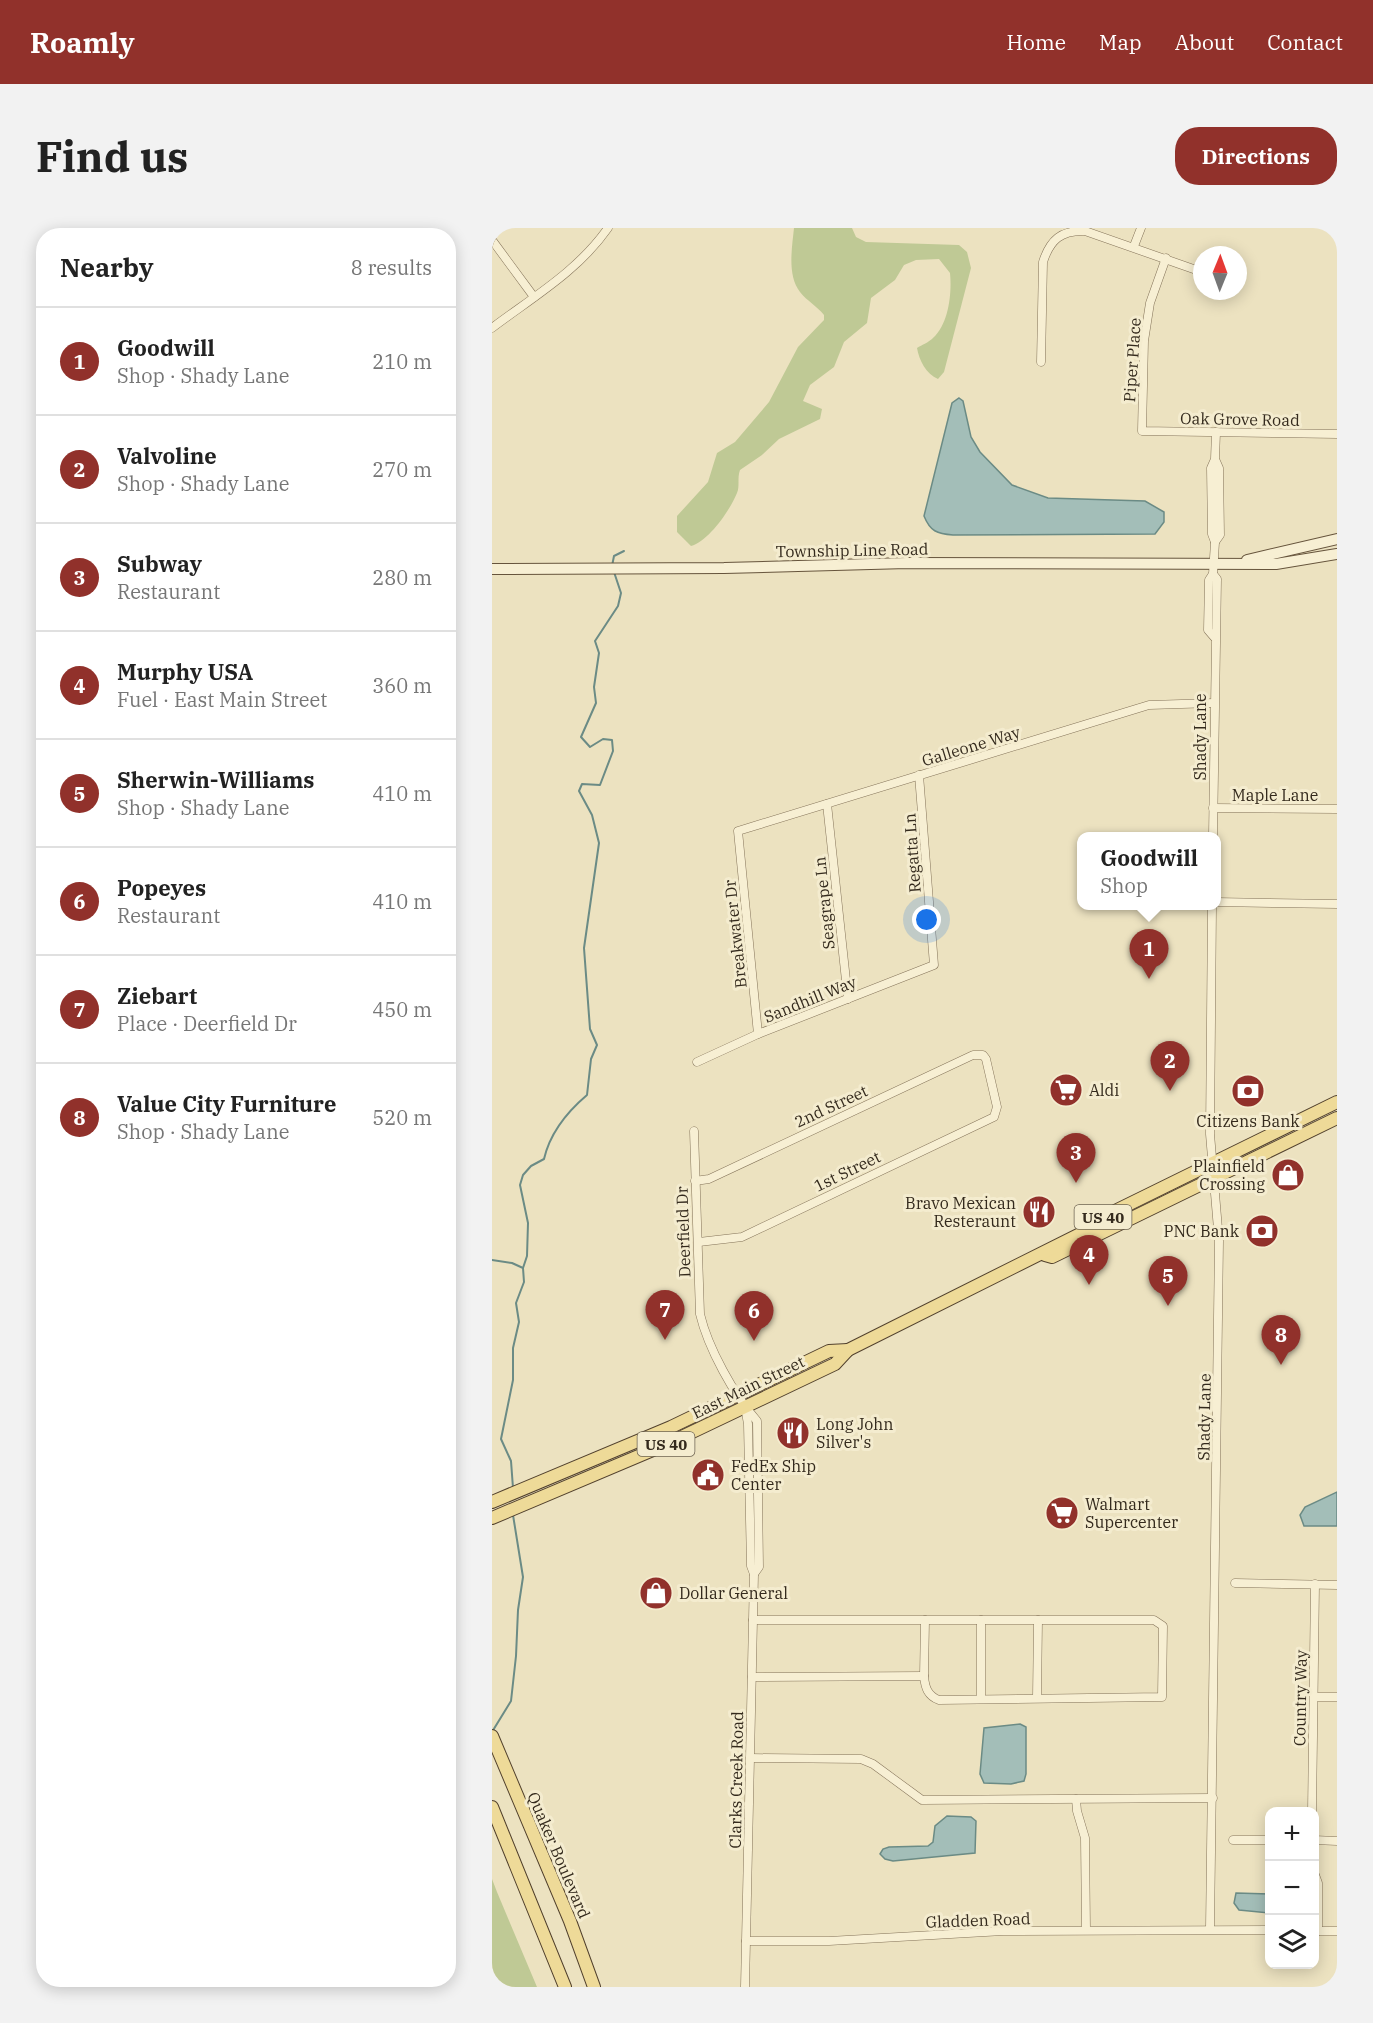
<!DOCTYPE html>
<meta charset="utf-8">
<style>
:root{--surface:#fff;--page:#f2f2f2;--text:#222;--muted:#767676;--line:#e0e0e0;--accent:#91312b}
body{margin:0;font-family:"IBM Plex Serif",serif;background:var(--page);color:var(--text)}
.controls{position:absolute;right:18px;bottom:18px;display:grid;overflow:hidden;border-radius:12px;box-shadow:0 3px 15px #0003}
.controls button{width:54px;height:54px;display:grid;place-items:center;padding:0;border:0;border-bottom:2px solid var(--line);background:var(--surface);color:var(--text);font:30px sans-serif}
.compass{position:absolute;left:701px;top:18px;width:54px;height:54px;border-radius:50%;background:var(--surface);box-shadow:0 3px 15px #0003;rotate:1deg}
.you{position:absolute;left:435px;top:692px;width:21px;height:21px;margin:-15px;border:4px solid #fff;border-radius:50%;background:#1a73e8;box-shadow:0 0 0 9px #1a73e833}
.badge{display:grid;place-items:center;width:39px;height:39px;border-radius:50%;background:var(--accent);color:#fff;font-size:20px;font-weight:700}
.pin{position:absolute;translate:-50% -50px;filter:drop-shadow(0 2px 3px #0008)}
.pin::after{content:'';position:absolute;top:32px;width:21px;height:18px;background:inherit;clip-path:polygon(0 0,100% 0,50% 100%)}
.popup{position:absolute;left:585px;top:604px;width:144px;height:78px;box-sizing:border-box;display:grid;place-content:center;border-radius:12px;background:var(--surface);filter:drop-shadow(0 2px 4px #0005);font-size:20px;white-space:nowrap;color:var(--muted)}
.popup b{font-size:22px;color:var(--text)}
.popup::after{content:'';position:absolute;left:50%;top:100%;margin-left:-12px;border:12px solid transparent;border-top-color:var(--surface)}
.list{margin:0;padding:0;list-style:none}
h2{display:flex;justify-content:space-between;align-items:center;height:78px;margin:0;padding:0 24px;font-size:26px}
h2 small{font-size:20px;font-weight:400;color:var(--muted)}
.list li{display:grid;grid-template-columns:39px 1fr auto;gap:18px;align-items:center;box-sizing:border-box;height:108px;padding:0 24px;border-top:2px solid var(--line)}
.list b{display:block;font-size:22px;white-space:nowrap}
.list p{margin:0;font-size:20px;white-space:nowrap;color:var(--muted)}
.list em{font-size:20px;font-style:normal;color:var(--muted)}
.icon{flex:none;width:33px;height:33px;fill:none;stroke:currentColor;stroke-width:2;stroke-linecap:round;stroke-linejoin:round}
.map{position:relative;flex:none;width:845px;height:1759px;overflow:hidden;border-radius:24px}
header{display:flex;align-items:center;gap:36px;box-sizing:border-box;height:84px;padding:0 30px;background:var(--accent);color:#fff}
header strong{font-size:28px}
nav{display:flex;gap:33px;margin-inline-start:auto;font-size:21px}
.intro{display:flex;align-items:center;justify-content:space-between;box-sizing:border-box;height:144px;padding:0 36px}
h1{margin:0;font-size:42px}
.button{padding:15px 27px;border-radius:24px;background:var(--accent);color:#fff;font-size:21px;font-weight:700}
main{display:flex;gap:36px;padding:0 36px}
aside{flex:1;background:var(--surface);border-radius:24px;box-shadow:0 3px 15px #0003}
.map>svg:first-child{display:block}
.green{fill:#bfc995}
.water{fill:#a3beb8;stroke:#6b8b85;stroke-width:1.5}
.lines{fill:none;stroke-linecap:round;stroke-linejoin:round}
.stream{stroke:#6b8b85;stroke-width:2}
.street-casing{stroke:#847359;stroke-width:9}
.secondary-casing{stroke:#66543c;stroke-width:12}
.primary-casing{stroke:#52412d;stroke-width:14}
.street{stroke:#f7efd3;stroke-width:8}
.secondary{stroke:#f7efd3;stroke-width:10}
.primary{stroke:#eeda98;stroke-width:12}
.labels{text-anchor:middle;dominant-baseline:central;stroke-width:6;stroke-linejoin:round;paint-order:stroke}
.shield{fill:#f4eccf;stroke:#6e6452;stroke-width:1.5}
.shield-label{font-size:15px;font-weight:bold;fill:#342a1d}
.street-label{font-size:16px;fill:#342a1d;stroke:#f4eccf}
.poi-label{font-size:16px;fill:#342a1d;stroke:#f4eccf;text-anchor:start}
</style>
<header>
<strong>Roamly</strong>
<nav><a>Home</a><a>Map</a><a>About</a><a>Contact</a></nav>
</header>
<div class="intro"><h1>Find us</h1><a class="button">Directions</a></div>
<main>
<aside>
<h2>Nearby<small>8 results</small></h2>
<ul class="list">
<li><span class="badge">1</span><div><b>Goodwill</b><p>Shop · Shady Lane</p></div><em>210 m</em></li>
<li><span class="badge">2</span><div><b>Valvoline</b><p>Shop · Shady Lane</p></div><em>270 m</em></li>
<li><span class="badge">3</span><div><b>Subway</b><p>Restaurant</p></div><em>280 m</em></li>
<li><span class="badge">4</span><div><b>Murphy USA</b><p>Fuel · East Main Street</p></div><em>360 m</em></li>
<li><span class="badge">5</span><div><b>Sherwin-Williams</b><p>Shop · Shady Lane</p></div><em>410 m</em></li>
<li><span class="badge">6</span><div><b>Popeyes</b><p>Restaurant</p></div><em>410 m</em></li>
<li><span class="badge">7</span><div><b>Ziebart</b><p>Place · Deerfield Dr</p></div><em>450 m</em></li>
<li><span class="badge">8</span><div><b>Value City Furniture</b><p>Shop · Shady Lane</p></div><em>520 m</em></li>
</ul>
</aside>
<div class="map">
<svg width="845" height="1759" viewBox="0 0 845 1759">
<rect width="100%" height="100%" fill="#ece2c0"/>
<g class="green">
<path d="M302 0H360L364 9 374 14 467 17 475 24 479 40 452 144 446 151C434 146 427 132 425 120 430 117 437 114 441 110 457 96 460 64 458 45L447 31 424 32 412 37 403 52 379 70 375 95 352 114 342 139 318 157 311 173 330 181 328 191 287 211 270 227 248 242C245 250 248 258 245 265 238 282 217 313 199 318L185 304V288L216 254 225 225 243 214 277 174 306 119 332 92V87C325 78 315 73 308 64 295 47 300 20 302 0Z"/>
<path d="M0 1651 5 1664 45 1759H0Z"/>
</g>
<g class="water">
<path d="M467 170 471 173 479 209 488 224 520 257 556 270 653 273 672 284V294L663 306 461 307C445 306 438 303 432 288L460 175Z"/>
<path d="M845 1264V1298H812L808 1287 813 1279Z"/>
<path d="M528 1496 534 1499V1546L532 1553 519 1556 492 1555 488 1546 492 1500Z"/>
<path d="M455 1588 479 1589 484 1593 483 1625 401 1633 393 1631 388 1626 391 1621 397 1619 436 1618 441 1614 443 1598Z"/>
<path d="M744 1665 777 1666V1685L747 1682 742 1675Z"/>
</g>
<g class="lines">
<g class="stream">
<path d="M120 338 122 328 132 323"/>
<path d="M0 1032 20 1035 31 1040"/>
<path d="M21 1260 19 1233 9 1211 21 1152V1120L27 1094 24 1075 32 1054 31 1040 35 1028 36 995 28 957 31 947 39 938 52 931C58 905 75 884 95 867L99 831 105 817 98 801 92 720 107 615 100 587 87 563 90 556 108 557 121 523 120 512 111 511 98 519 89 509 104 475 102 459 107 425 103 413 126 378 129 365 122 344"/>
<path d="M0 1504 19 1473 24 1428 26 1382 31 1349 21 1287"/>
</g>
<g class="street-casing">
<g id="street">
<path d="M0 12 42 69"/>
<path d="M642 18 649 0"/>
<path d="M674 30 658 75 652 113 650 203 845 206"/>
<path d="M0 100C41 69 86 43 116 0"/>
<path d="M549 134 551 34C558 12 569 2 593 3L710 44"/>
<path d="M723 231 727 240 728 307 723 314 720 306 719 240 723 231 724 204"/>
<path d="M722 409 716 402 717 352 721 346 723 314"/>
<path d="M335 576 356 771"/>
<path d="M721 580 845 581"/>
<path d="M721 608 725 351 721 346"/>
<path d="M724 674 845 676"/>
<path d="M266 806 246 603 657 477 722 475"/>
<path d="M205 834 266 806 442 737 427 547"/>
<path d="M202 903 208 1086C216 1120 242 1167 265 1193L267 1339 262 1346"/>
<path d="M203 953 217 951 481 827H491L494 831 505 879 502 889 250 1009 207 1014"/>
<path d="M253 1179 256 1196 259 1338 262 1346 253 1759"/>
<path d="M743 1355 845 1357"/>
<path d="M432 1448 433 1392"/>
<path d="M260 1449 432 1448C433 1460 436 1468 447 1472L670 1469 671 1398 662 1392H261"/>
<path d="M822 1469H845"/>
<path d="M545 1470 546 1392"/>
<path d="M489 1471V1392"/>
<path d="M258 1530 369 1531 381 1536 430 1572 721 1570"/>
<path d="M584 1571 585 1583 593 1610 594 1702"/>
<path d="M820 1584 823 1356"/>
<path d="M741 1612H778"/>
<path d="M822 1612 845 1613"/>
<path d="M822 1644 826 1655V1703"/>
<path d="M718 1701 727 1013 718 906 720 678"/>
<path d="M822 1703H845"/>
<path d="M254 1713H337L511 1703 778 1702"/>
</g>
</g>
<g class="secondary-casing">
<g id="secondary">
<path d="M755 332 845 311"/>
<path d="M0 341 232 340 415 335 784 336 845 326"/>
</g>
</g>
<g class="primary-casing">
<g id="primary">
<path d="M613 988 845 874"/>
<path d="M553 1027 560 1029 845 890"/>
<path d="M0 1274 179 1199 337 1123 356 1122"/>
<path d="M0 1290 175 1216 343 1136 356 1122 618 991 620 985"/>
<path d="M0 1508 78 1693 102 1759"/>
<path d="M0 1579 73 1759"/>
</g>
</g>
<use href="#street" class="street"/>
<use href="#secondary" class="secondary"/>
<use href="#primary" class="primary"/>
</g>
<defs>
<g id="supermarket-disc" transform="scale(1.725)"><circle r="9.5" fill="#91312b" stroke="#f4eccf"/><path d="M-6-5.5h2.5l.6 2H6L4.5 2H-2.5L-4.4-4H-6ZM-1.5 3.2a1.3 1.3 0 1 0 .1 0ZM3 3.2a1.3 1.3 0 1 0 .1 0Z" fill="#fff"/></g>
<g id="bank-disc" transform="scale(1.725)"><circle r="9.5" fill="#91312b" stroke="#f4eccf"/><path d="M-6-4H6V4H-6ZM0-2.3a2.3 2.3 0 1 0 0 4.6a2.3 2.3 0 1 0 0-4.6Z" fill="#fff"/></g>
<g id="shop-disc" transform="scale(1.725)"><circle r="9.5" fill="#91312b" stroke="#f4eccf"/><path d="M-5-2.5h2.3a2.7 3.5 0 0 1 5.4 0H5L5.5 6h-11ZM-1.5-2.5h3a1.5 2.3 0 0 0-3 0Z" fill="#fff"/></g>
<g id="restaurant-disc" transform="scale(1.725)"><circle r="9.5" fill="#91312b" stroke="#f4eccf"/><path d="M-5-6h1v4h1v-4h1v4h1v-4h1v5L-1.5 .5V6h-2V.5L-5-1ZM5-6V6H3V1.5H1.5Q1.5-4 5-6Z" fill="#fff"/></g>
<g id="civic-disc" transform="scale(1.725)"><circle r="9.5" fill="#91312b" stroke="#f4eccf"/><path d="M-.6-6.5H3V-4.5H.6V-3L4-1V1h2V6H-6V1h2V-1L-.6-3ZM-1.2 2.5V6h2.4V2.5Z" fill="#fff"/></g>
</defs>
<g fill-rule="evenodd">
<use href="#supermarket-disc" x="574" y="862"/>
<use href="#bank-disc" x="756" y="863"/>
<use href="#shop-disc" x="796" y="947"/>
<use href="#restaurant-disc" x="547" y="984"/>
<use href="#bank-disc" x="770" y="1003"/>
<use href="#restaurant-disc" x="301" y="1205"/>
<use href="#civic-disc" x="216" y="1247"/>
<use href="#supermarket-disc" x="570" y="1285"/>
<use href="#shop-disc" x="164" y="1365"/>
</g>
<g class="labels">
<g class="shield">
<rect x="582.5" y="977" width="57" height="24" rx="4.5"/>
<rect x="145.5" y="1204" width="57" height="24" rx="4.5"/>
</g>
<g class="shield-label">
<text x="611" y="989">US 40</text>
<text x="174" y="1216">US 40</text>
</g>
<g class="street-label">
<text transform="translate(640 132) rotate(-86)">Piper Place</text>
<text transform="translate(748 191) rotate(1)">Oak Grove Road</text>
<text transform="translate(360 322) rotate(-1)">Township Line Road</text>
<text transform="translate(708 509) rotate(-90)">Shady Lane</text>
<text transform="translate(479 518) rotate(-17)">Galleone Way</text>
<text x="783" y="567">Maple Lane</text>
<text transform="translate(420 625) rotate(-94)">Regatta Ln</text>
<text transform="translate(332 675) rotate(-96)">Seagrape Ln</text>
<text transform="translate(243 706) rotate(-96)">Breakwater Dr</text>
<text transform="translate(318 771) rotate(-22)">Sandhill Way</text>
<text transform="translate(339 878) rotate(-25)">2nd Street</text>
<text transform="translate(355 943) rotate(-26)">1st Street</text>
<text transform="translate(191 1004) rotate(-92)">Deerfield Dr</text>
<text transform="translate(256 1159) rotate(-26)">East Main Street</text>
<text transform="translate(712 1189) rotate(-89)">Shady Lane</text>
<text transform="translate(808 1470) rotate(-89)">Country Way</text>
<text transform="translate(244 1552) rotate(-89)">Clarks Creek Road</text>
<text transform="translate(67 1627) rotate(67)">Quaker Boulevard</text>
<text transform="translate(486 1692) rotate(-2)">Gladden Road</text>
</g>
<g class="poi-label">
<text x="597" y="862">Aldi</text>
<text x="756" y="893" text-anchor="middle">Citizens Bank</text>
<text x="773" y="938" text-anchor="end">Plainfield<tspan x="773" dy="18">Crossing</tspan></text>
<text x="524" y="975" text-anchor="end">Bravo Mexican<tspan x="524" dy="18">Resteraunt</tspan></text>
<text x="747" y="1003" text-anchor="end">PNC Bank</text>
<text x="324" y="1196">Long John<tspan x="324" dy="18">Silver's</tspan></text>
<text x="239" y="1238">FedEx Ship<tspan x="239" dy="18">Center</tspan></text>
<text x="593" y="1276">Walmart<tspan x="593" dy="18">Supercenter</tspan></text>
<text x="187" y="1365">Dollar General</text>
</g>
</g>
</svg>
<div class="controls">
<button>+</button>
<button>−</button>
<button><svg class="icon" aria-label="layers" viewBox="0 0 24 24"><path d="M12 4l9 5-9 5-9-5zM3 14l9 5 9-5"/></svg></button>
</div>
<svg class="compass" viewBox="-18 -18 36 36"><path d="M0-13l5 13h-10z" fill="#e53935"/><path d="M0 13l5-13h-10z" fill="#767676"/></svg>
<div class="you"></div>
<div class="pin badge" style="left:657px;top:751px">1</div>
<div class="popup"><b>Goodwill</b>Shop</div>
<div class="pin badge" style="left:678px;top:863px">2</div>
<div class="pin badge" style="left:584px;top:955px">3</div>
<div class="pin badge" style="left:597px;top:1057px">4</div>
<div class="pin badge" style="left:676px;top:1078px">5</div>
<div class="pin badge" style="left:262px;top:1113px">6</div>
<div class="pin badge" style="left:173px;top:1112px">7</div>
<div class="pin badge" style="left:789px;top:1137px">8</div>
</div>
</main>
